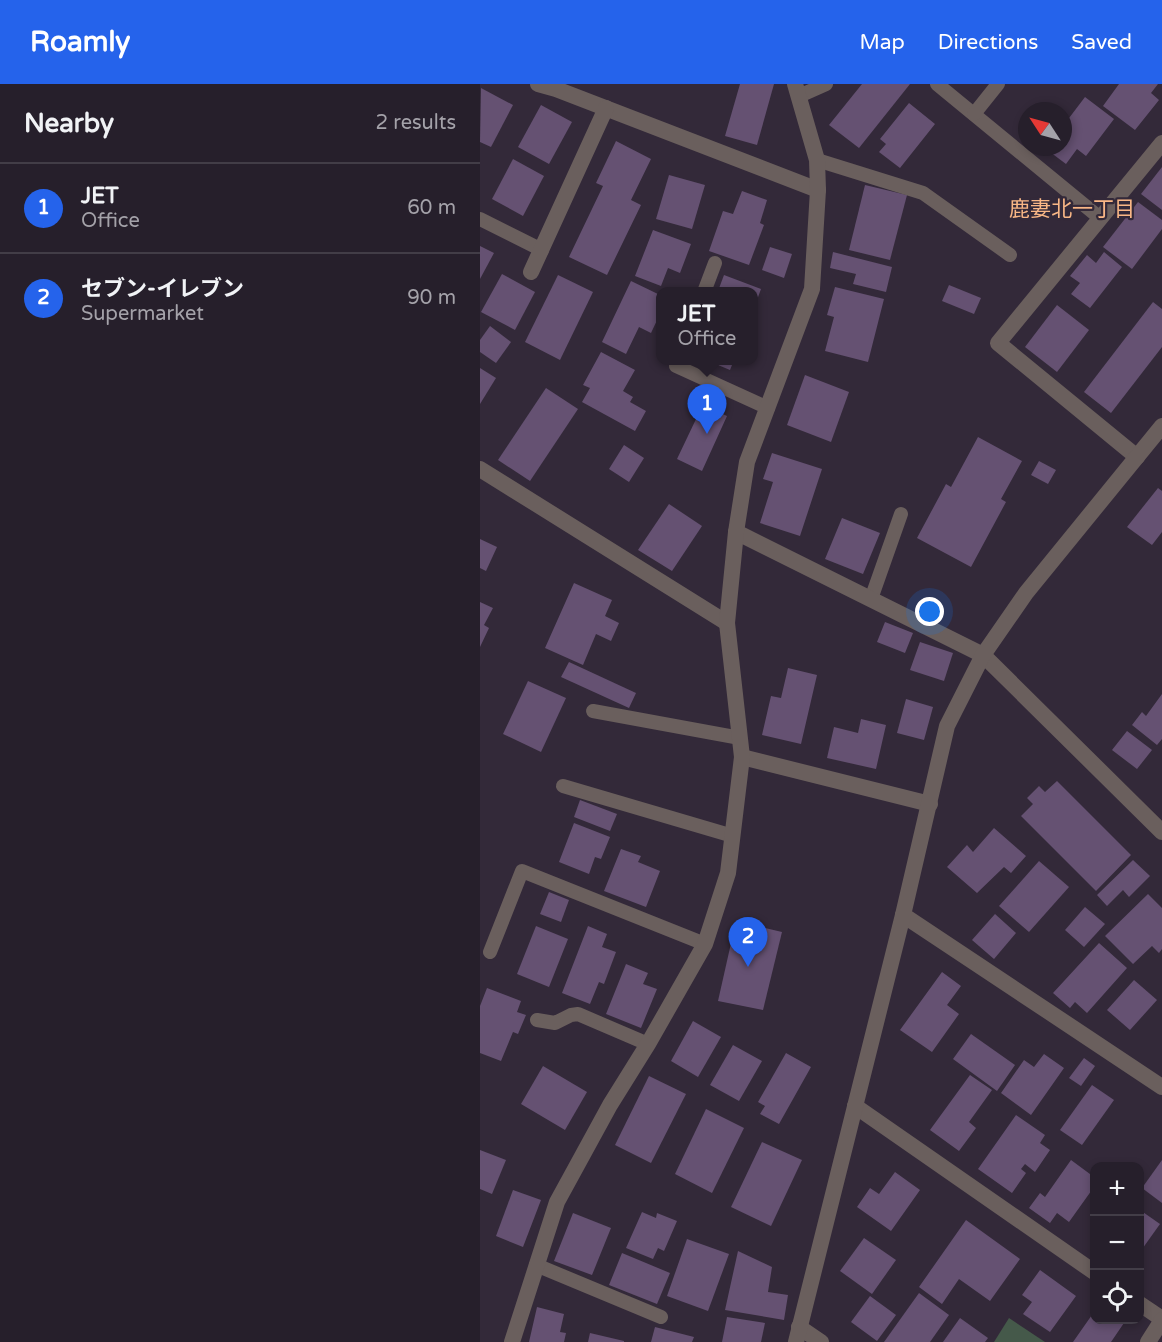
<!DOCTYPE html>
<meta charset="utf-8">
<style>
:root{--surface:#261f2b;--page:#2e2733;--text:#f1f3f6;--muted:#a4a2a9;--line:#423d47;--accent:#2563eb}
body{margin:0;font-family:"Varela Round","Noto Sans JP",sans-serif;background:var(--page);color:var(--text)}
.controls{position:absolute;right:18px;bottom:18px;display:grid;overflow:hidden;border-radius:12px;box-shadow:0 3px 9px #0003}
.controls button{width:54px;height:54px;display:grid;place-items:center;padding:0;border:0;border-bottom:2px solid var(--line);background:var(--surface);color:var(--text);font:30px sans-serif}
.compass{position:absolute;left:538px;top:18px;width:54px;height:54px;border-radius:50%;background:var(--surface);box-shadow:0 3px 9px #0003;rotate:306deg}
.you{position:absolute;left:450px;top:528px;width:21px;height:21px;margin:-15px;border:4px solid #fff;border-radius:50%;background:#1a73e8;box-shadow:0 0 0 9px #1a73e833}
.badge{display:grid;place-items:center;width:39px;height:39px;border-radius:50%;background:var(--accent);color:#fff;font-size:20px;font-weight:700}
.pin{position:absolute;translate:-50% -50px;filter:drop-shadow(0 2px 3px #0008)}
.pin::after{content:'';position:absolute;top:32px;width:21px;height:18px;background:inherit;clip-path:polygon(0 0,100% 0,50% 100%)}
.popup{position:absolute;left:176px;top:203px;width:102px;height:78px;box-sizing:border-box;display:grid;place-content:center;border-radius:12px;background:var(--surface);filter:drop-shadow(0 2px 4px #0005);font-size:20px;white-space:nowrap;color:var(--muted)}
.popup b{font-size:22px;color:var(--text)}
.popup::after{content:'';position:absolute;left:50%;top:100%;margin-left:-12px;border:12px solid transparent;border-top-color:var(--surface)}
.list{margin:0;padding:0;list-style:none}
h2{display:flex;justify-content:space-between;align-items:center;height:78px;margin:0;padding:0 24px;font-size:26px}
h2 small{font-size:20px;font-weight:400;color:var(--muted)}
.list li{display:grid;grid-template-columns:39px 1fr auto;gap:18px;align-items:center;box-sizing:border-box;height:90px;padding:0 24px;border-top:2px solid var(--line)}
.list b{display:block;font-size:22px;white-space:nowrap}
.list p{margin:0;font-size:20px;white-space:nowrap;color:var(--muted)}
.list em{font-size:20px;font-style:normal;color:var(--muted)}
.icon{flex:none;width:33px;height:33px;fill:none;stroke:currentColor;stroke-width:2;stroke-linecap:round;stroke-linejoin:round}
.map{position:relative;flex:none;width:682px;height:1258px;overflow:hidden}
header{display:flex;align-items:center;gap:36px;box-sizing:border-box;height:84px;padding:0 30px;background:var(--accent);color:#fff}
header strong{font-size:28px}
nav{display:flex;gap:33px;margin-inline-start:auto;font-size:21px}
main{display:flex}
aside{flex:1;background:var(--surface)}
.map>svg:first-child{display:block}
.green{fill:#45594a}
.building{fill:#655172}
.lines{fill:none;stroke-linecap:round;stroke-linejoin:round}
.service{stroke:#6a5f5d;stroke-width:14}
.minor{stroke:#6a5f5d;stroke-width:16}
.tertiary{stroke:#6a5f5d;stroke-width:16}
.labels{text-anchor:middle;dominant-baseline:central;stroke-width:4.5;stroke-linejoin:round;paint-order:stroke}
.neighbourhood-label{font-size:21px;fill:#f9b786;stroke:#332939}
</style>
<header>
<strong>Roamly</strong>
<nav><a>Map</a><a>Directions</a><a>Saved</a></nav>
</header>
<main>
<aside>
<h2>Nearby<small>2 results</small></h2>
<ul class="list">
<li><span class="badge">1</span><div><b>JET</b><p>Office</p></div><em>60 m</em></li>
<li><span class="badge">2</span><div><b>セブン-イレブン</b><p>Supermarket</p></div><em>90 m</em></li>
</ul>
</aside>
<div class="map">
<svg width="682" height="1258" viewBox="0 0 682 1258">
<rect width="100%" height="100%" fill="#332939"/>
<path class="green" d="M529 1234 565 1258H514Z"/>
<g class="building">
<path d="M260 0H294L277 61 245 52Z"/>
<path d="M382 0H430L379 64 349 41Z"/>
<path d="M639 0H678L671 9 679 16 655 46 623 22Z"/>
<path d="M1 4 33 21 11 63 0 58Z"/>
<path d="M605 13 634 35 606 72 597 65 586 80 566 65 567 63H583V42Z"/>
<path d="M429 19 455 40 420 84 399 68 406 60 400 55Z"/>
<path d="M61 21 92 38 69 80 38 63Z"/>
<path d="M136 57 171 75 151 116 161 121 127 191 89 173 123 102 116 99Z"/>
<path d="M33 75 64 92 43 132 12 115Z"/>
<path d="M682 83V126L661 110Z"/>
<path d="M189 91 225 101 212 145 176 135Z"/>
<path d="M385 101 427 111 410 176 369 166Z"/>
<path d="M262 107 287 116 280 139 284 141 269 181 229 167 243 127 253 130Z"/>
<path d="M658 118 682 136V145L652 185 623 163Z"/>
<path d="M173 146 211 160 200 189 188 184 181 202 155 192Z"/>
<path d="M0 162 14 169 0 195Z"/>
<path d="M290 163 312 170 304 194 282 186Z"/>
<path d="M353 168 412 183 406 208 373 200 376 190 350 184Z"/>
<path d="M624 168 642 183 610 224 591 210 600 199 590 192 607 171 616 179Z"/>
<path d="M22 190 55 208 35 246 1 228Z"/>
<path d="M78 191 113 208 80 276 45 258Z"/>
<path d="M244 191 281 205 274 224 273 207H238Z"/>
<path d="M151 197 180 211V230L171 249 159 243 146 270 122 258Z"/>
<path d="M469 201 501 214 494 230 462 217Z"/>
<path d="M355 203 404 215 388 278 345 267 354 233 347 231Z"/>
<path d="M673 218 682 225V263L631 329 604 308Z"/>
<path d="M577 221 609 246 577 288 545 263Z"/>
<path d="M10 242 31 258 16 279 0 268V256Z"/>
<path d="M121 268 155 286 143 307 153 313 150 318 166 327 155 347 102 318 110 304 103 301Z"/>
<path d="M226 276H254L250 286Z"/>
<path d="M0 284 16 294 0 320Z"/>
<path d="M325 291 369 308 351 358 307 341Z"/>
<path d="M66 304 98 325 50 397 18 376Z"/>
<path d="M217 318 247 332 222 387 197 375 217 333 211 330Z"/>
<path d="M498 353 542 377 521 415 526 418 491 483 437 454 466 400 471 403Z"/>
<path d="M144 361 164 374 149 398 129 385Z"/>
<path d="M292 369 342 385 320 452 280 439 293 398 283 395Z"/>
<path d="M559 377 576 386 568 400 551 391Z"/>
<path d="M678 404 682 407V448L672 461 647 443Z"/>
<path d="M189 420 222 442 192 487 158 466Z"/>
<path d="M362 434 400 449 383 490 345 475Z"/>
<path d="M0 455 17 463 6 487 0 484Z"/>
<path d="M94 499 132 516 125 532 139 539 131 557 116 550 103 581 65 564Z"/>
<path d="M0 518 13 524 4 541 9 544 0 563Z"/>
<path d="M405 538 433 549 425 569 397 558Z"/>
<path d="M440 558 473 569 464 597 430 586Z"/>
<path d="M89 578 156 609 149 624 81 593Z"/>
<path d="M308 584 337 591 321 660 282 651 291 612 301 614Z"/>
<path d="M48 597 86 614 61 668 23 650Z"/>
<path d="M682 610V655L677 661 652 641 662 628 666 632Z"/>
<path d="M426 615 453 623 444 656 417 649Z"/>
<path d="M381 635 406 641 396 685 347 674 354 643 378 649Z"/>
<path d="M647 647 672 666 657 685 632 666Z"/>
<path d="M577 697 651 771 616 807 541 732 553 720 547 714 559 702 565 708Z"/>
<path d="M100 716 137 730 130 747 94 733Z"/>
<path d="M94 739 130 753 121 775 115 773 109 790 79 778Z"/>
<path d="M514 744 546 772 531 789 524 783 497 809 467 783 487 761 493 768Z"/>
<path d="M141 765 161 772 158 778 180 787 166 823 124 807Z"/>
<path d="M653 776 670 792 649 813 643 806 627 822 617 811Z"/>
<path d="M559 777 589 803 549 848 519 822Z"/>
<path d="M69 808 89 816 81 838 60 830Z"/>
<path d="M668 810 682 824V865L679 869 672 862 653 880 625 852Z"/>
<path d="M605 823 625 840 604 863 585 846Z"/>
<path d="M515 830 536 849 514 875 492 856Z"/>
<path d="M256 837 302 848 283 926 238 917Z"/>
<path d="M56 842 88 855 69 903 37 890Z"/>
<path d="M108 842 127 850 122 863 136 868 124 900 119 898 110 920 82 909Z"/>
<path d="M619 859 647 884 607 929 595 918 590 924 573 909Z"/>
<path d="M146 880 168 889 163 900 177 905 161 944 126 930Z"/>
<path d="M462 888 481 902 467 921 479 930 452 968 420 946Z"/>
<path d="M654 896 677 916 650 946 627 926Z"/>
<path d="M7 904 41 917 37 928 46 931 38 950 33 948 21 977 0 969V922Z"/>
<path d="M213 937 241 953 218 993 191 977Z"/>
<path d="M491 950 535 981 517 1007 473 975Z"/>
<path d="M253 961 282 977 259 1017 230 1001Z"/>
<path d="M306 969 331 983 299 1040 280 1030 285 1022 278 1018Z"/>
<path d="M564 970 584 984 551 1031 521 1009 544 976 554 983Z"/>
<path d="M604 974 615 982 601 1002 589 994Z"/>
<path d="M63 982 107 1008 85 1046 41 1020Z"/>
<path d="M490 991 512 1006 489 1038 496 1044 479 1067 450 1046Z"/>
<path d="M169 992 206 1010 171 1079 135 1061Z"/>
<path d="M612 1001 634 1016 602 1061 580 1046Z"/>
<path d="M226 1025 264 1044 232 1109 195 1090Z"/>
<path d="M536 1031 565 1051 560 1059 570 1066 555 1088 545 1080 541 1085 546 1089 532 1109 498 1085Z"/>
<path d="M282 1058 322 1076 291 1142 251 1123Z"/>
<path d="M0 1066 26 1076 12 1110 0 1105Z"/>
<path d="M591 1076 614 1093V1103L589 1138 577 1129 570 1139 549 1124 560 1109 565 1113Z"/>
<path d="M682 1076V1119L662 1104Z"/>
<path d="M415 1088 440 1106 411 1147 377 1123 390 1104 399 1110Z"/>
<path d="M33 1106 61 1116 43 1163 16 1152Z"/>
<path d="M660 1126 680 1140 660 1168Z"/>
<path d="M162 1128 176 1134 177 1129 197 1137 184 1167 178 1164 173 1175 146 1164Z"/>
<path d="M93 1129 131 1144 112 1191 74 1177Z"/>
<path d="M486 1136 540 1175 510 1217 479 1195 462 1220 439 1203Z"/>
<path d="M384 1154 416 1176 392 1210 360 1187Z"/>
<path d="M207 1155 249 1170 228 1227 187 1212Z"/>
<path d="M258 1167 292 1183 288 1208 308 1211 304 1236 245 1226Z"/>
<path d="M142 1169 190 1189 177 1220 129 1201Z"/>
<path d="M560 1186 596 1212 570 1248 543 1230 552 1218 542 1211Z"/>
<path d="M439 1209 469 1231 450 1258H404Z"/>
<path d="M390 1212 416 1231 397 1257 371 1238Z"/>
<path d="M57 1223 84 1230 80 1248 86 1249 84 1258H49Z"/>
<path d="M614 1228 615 1236H646L631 1258H593Z"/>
<path d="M247 1233 285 1239 281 1258H242Z"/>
<path d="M480 1234 508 1254 505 1258H463Z"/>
<path d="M175 1243 214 1253 212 1258H171Z"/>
<path d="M110 1249 144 1257V1258H108Z"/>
</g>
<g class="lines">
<g class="service">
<path d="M457 0 620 134"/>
<path d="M319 12 346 0"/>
<path d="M494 30 518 0"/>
<path d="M337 76 443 109 530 171"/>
<path d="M0 135 62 166"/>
<path d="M224 208 235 179"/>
<path d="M198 276 196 282 288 324"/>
<path d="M391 515 421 430"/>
<path d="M113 627 260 654"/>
<path d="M83 702 253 752"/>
<path d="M10 868 42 787 225 860"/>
<path d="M57 936 75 939 91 931 98 930 168 960"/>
<path d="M56 1181 181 1233"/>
</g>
<g class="minor">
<path d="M58 0 76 5 338 106"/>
<path d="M51 188 126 24"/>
<path d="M657 373 518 259 682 59"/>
<path d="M0 385 247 539"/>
<path d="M256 448 503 571 682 748"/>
<path d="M262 673 450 720"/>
<path d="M423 831 682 1003"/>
<path d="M375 1022 614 1188"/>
<path d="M660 1220 682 1235"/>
<path d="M319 1243 341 1258"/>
<path d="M32 1258 77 1118 130 1021 168 960 225 860 248 789 262 673 247 539 256 448 267 378 332 205 338 106 337 76 315 0"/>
<path d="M668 1258 682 1236"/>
</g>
<path class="tertiary" d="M316 1258 423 831 467 642 503 571 546 509 682 342"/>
</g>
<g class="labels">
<g class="neighbourhood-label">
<text x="592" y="125">鹿妻北一丁目</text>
</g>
</g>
</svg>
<div class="controls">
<button>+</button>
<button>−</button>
<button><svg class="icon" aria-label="locate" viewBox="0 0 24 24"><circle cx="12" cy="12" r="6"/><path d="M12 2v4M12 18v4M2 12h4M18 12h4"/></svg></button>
</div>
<svg class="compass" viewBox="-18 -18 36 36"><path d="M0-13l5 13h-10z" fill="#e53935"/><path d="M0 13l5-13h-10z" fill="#a4a2a9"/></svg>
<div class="you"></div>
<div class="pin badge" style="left:227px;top:350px">1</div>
<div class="popup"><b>JET</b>Office</div>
<div class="pin badge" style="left:268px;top:883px">2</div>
</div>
</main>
